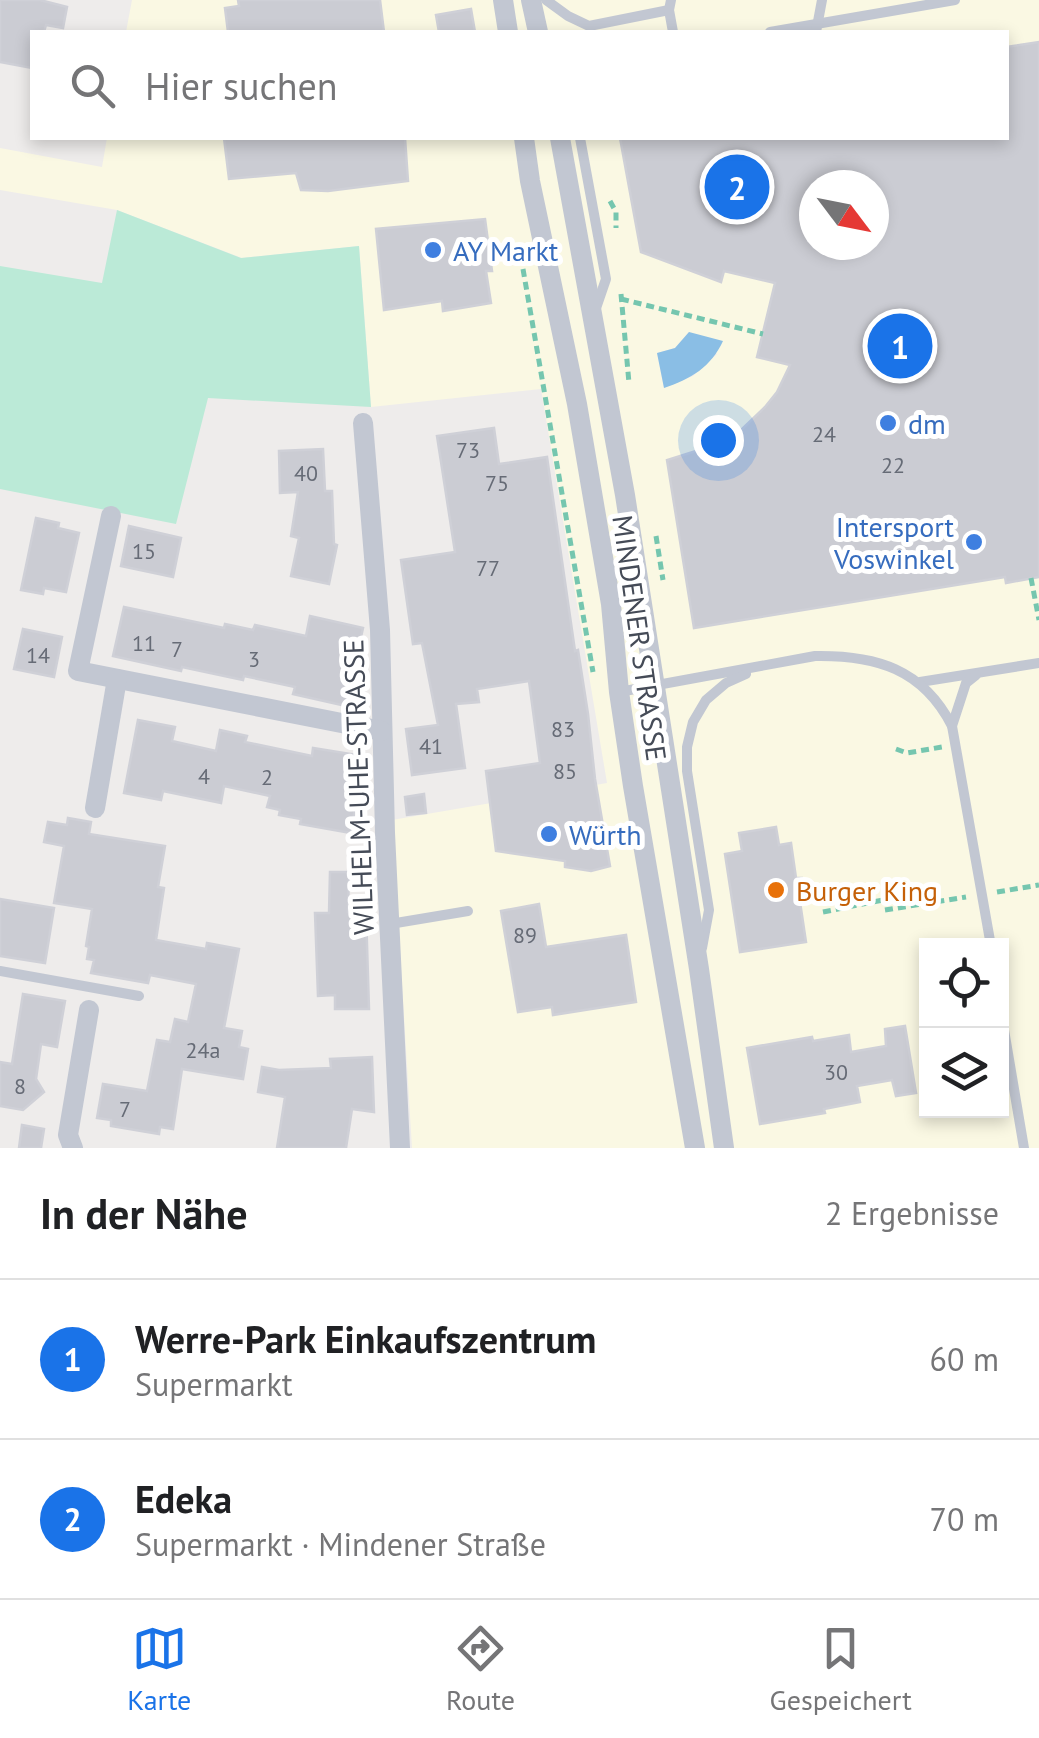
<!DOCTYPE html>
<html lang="de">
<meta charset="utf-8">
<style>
:root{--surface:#fff;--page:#f6f6f6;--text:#202124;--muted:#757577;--line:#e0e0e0;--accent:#1a73e8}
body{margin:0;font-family:"PT Sans",sans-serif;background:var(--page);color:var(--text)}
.controls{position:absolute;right:30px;bottom:30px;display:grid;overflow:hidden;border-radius:0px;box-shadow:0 5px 15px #0003}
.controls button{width:90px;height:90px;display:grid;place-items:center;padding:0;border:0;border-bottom:2px solid var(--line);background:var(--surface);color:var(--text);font:50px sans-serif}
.compass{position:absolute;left:799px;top:170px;width:90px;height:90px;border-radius:50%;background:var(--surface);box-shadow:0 5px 15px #0003;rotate:122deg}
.you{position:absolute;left:718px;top:440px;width:35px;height:35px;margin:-25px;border:8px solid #fff;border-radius:50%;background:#1a73e8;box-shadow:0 0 0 15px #1a73e833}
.badge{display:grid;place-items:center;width:65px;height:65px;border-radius:50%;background:var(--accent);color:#fff;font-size:32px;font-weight:700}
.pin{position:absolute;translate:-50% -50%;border:5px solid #fff;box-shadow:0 2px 10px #0006}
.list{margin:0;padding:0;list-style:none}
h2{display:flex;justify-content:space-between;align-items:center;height:130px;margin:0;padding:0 40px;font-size:42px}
h2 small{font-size:32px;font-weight:400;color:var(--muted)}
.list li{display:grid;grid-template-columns:65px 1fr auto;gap:30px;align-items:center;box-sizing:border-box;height:160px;padding:0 40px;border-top:2px solid var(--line)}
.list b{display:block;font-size:38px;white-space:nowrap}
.list p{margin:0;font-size:32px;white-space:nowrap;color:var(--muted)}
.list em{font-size:32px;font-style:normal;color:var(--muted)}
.icon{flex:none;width:55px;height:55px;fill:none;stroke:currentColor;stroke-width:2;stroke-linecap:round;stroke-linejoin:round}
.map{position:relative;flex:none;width:1039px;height:1148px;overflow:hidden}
.search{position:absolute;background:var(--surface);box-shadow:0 5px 15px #0003;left:30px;right:30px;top:30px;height:110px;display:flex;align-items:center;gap:25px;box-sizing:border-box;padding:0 35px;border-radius:0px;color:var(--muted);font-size:38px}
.sheet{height:450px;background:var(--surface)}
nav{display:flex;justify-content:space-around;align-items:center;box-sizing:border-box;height:140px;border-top:2px solid var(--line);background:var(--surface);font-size:28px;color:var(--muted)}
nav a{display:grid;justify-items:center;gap:5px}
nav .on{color:var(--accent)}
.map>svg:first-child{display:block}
.commercial{fill:#faf8e3;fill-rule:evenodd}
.green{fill:#bbead7}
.water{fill:#8abee5}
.building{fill:#cbccd3;stroke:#cfd0d7;stroke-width:2.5;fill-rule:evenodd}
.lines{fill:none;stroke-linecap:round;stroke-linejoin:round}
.path{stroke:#75c6af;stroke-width:5;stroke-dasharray:8 5;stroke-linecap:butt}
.lane{stroke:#c2c7d2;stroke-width:10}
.street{stroke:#c2c7d2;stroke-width:20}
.shop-dot{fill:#3f7fe0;stroke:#fff;stroke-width:4}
.food-dot{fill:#e8710a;stroke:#fff;stroke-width:4}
.labels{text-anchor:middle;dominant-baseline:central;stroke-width:10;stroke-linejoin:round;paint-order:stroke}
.number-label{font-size:22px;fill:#666b76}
.shop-label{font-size:28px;fill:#366cbe;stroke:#fff;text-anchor:start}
.street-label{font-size:28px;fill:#454b57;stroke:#fff}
.food-label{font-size:28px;fill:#c56008;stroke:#fff;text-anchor:start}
</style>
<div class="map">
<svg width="1039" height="1148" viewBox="0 0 1039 1148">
<rect width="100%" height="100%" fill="#eeeceb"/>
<path class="commercial" d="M132 0H1039V1148H412L392 820 607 783 541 389 371 407 359 246 242 258 117 210 0 190V148L102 167 107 138H1006V32H126ZM814 185H874V245H814ZM689 332 717 354 693 376 664 388 657 353 675 348ZM926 946H1002V1110H926Z"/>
<path class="green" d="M117 210 241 258 359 246 371 407 208 398 176 524 0 489V266L102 283Z"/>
<path class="water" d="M689 332 723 341C711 367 691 379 664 388L657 353 675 348Z"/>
<g class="building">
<path d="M0 0H40L67 7 63 28 46 25 44 32H32V68L0 62Z"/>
<path d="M238 0H380L384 32H228L225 8 239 6Z"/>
<path d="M471 9 475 32H439L436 15Z"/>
<path d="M1039 42V577L1006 583 1005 577 694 628 667 460 715 445 739 432 765 407 777 392 790 365 757 357 775 283 724 271 721 282 641 252 620 138H1006V47ZM814 185H874V245H814Z"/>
<path d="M224 138H405L408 181 328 191 301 190 296 173 229 179Z"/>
<path d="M485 219 492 271H486L491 303 443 311 442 301 384 310 376 229Z"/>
<path d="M494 428 499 464 547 457 575 651 578 650 588 714 595 779 610 866 591 871 565 867V861L496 851 486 771 540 763 529 681 477 689 479 702 456 704 465 768 412 775 406 729 438 725 422 643 413 644 401 560 455 552 437 436Z"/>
<path d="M323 449 325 491H332L334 544 337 545 329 584 291 576 299 538 291 536 298 492 280 493 279 451Z"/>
<path d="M36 518 59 523 58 528 79 533 66 592 44 588 43 594 21 590Z"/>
<path d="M129 526 181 538 173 577 121 566Z"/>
<path d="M124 607 224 628 225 624 253 630 255 625 306 636 310 616 363 628 346 706 293 694 295 687 244 676 243 680 182 667 181 671 113 656Z"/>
<path d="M23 629 62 637 54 677 14 669Z"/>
<path d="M138 720 175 727 172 741 216 751 220 730 247 736 245 742 312 756 313 748 363 756 351 833 300 824 301 819 279 815 280 810 267 807 270 796 224 786 221 803 163 791 161 800 124 793Z"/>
<path d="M424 794 426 813 407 815 405 797Z"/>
<path d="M68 818 91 822 89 834 165 846 158 887 164 888 156 940 206 949 207 943 239 949 224 1028 242 1031 239 1047 248 1049 243 1079 182 1069 173 1129 160 1127 159 1134 111 1126V1120L97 1118 103 1084 147 1091 157 1040 170 1042 175 1019 188 1022 196 984 150 975 148 983 91 973 94 960 87 959 89 947 86 946 92 909 54 903 64 846 44 842 48 822 67 825Z"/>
<path d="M776 827 779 845 791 843 796 878H802L805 901 800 902 806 942 740 952 725 854 742 851 739 833Z"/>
<path d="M330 872H349L348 912H366L369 1009H335V995L318 996 315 913H329Z"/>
<path d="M0 899 54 908 45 963 0 956Z"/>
<path d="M539 904 546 947 626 935 636 1002 553 1015 552 1007 518 1012 501 911Z"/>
<path d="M23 994 65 1001 57 1047 41 1044 36 1079 44 1092 23 1110 0 1106V1062L12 1064Z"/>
<path d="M905 1026 916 1093 896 1096 892 1080 857 1086 860 1102 824 1109 825 1113 760 1124 747 1048 812 1037 813 1041 849 1035 851 1052 886 1046 885 1029Z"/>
<path d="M372 1057 374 1112 352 1109 346 1148H277L285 1097 258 1092 262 1067 279 1070 331 1068 330 1059Z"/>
<path d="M22 1125 44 1129 41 1148H19Z"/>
</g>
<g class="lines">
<g class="path">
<path d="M610 201 616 212V228"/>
<path d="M523 269 593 672"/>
<path d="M621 294 629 383"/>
<path d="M621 299 763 334"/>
<path d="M656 536 663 580"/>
<path d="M1031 578 1039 620"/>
<path d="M896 749 907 753 942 747"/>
<path d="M997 892 1039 885"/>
<path d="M885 910 966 897"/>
<path d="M823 912 883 900"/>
</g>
<g class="lane">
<path d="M546 0 568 16 589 26 669 10"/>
<path d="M671 0 669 10 673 32"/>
<path d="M770 32 955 0"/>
<path d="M816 32 822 0"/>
<path d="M580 138 606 279 595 311"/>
<path d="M920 682 1039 663"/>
<path d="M619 692 815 656C876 655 923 669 952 726L991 946"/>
<path d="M952 726 966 683 976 675"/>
<path d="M390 924 468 911"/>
<path d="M702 948 709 910 687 771V747L693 722 706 700 726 683 746 674"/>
<path d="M0 971 139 996"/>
<path d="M1002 1018 1024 1148"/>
</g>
<g class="street">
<path d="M503 0 508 32"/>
<path d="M531 0 538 32"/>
<path d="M524 138 530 181 577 404 611 604 619 692 633 786 695 1148"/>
<path d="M560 138 625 495 699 969 724 1148"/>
<path d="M363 423 380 630 385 833 400 1148"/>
<path d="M111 516 78 671 382 731"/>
<path d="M95 808 117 679"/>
<path d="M73 1148 68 1135 89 1010"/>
</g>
</g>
<g class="shop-dot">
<circle cx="433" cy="250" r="10"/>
<circle cx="888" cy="423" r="10"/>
<circle cx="974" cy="542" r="10"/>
<circle cx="549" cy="834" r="10"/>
</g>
<circle class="food-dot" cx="776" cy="890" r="10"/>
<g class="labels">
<g class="number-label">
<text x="824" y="434">24</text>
<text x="468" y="450">73</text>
<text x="893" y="465">22</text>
<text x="306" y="473">40</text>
<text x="497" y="483">75</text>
<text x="144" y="551">15</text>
<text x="488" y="568">77</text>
<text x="144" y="643">11</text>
<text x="177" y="649">7</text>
<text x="38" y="655">14</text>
<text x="254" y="659">3</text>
<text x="563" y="729">83</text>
<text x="431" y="746">41</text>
<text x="565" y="771">85</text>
<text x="204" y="776">4</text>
<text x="267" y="777">2</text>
<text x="525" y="935">89</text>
<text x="203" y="1050">24a</text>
<text x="836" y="1072">30</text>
<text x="20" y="1086">8</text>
<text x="125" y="1109">7</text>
</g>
<g class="shop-label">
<text x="453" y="250">AY Markt</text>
<text x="908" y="423">dm</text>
<text x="954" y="526" text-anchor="end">Intersport<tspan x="954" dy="32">Voswinkel</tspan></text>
<text x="569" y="834">Würth</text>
</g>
<g class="street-label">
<text transform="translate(640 638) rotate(82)">MINDENER STRASSE</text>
<text transform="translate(358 787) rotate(-92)">WILHELM-UHE-STRASSE</text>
</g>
<g class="food-label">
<text x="796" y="890">Burger King</text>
</g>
</g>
</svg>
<div class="controls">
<button><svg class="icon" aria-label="locate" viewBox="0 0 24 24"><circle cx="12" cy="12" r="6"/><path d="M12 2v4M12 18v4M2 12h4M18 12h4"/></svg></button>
<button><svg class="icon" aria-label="layers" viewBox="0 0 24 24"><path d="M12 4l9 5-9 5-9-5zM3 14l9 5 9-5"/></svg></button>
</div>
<svg class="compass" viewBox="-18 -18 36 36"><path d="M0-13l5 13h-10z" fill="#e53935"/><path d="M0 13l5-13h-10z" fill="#757577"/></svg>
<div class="you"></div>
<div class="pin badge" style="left:900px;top:346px">1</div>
<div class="pin badge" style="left:737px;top:187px">2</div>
<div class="search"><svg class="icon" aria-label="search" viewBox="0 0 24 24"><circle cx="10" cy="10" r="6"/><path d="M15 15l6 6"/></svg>Hier suchen</div>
</div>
<section class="sheet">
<h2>In der Nähe<small>2 Ergebnisse</small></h2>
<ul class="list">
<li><span class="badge">1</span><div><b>Werre-Park Einkaufszentrum</b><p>Supermarkt</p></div><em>60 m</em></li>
<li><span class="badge">2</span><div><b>Edeka</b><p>Supermarkt · Mindener Straße</p></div><em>70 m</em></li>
</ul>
</section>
<nav>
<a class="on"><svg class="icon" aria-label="map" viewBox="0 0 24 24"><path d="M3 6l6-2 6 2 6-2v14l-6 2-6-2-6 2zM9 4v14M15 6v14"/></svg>Karte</a>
<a><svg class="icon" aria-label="directions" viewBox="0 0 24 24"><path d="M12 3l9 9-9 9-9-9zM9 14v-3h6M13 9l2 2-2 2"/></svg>Route</a>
<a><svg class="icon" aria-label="saved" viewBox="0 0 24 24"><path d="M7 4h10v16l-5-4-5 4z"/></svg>Gespeichert</a>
</nav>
